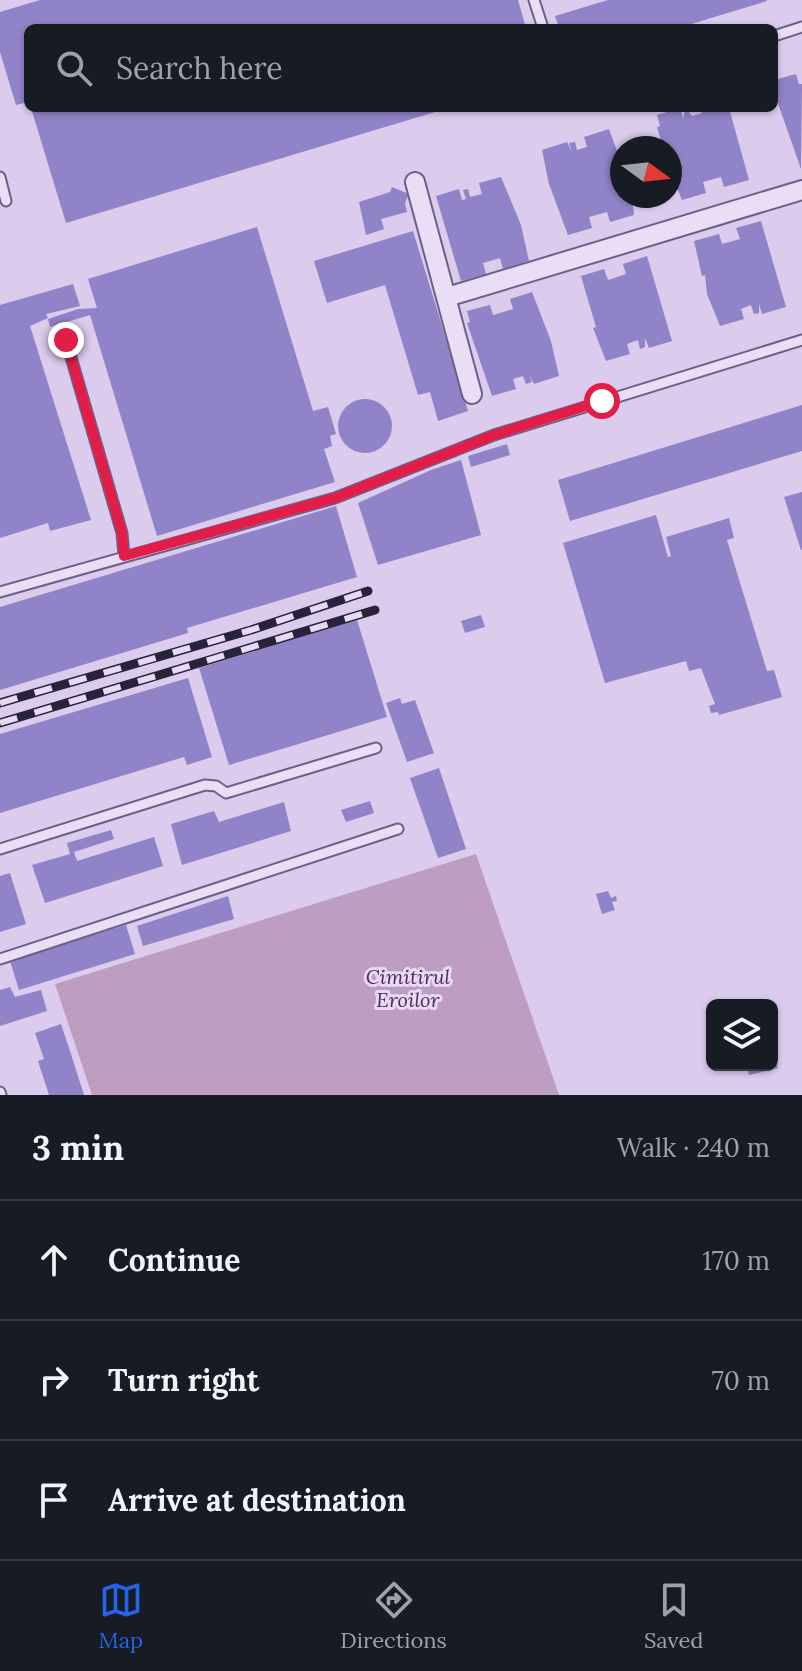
<!DOCTYPE html>
<meta charset="utf-8">
<style>
:root{--surface:#171b24;--page:#20242c;--text:#f1f3f6;--muted:#9ea1a6;--line:#363941;--accent:#2563eb}
body{margin:0;font-family:Lora,serif;background:var(--page);color:var(--text)}
.controls{position:absolute;right:24px;bottom:24px;display:grid;overflow:hidden;border-radius:12px;box-shadow:0 2px 6px #0004}
.controls button{width:72px;height:72px;display:grid;place-items:center;padding:0;border:0;border-bottom:2px solid var(--line);background:var(--surface);color:var(--text);font:40px sans-serif}
.compass{position:absolute;left:610px;top:136px;width:72px;height:72px;border-radius:50%;background:var(--surface);box-shadow:0 2px 6px #0004;rotate:105deg}
.stop{position:absolute;width:24px;height:24px;margin:-18px;border:6px solid #e11d48;border-radius:50%;background:#fff}
.stop.end{background:#e11d48;border-color:#fff;box-shadow:0 2px 8px #0008}
.list{margin:0;padding:0;list-style:none}
h2{display:flex;justify-content:space-between;align-items:center;height:104px;margin:0;padding:0 32px;font-size:34px}
h2 small{font-size:26px;font-weight:400;color:var(--muted)}
.list li{display:grid;grid-template-columns:52px 1fr auto;gap:24px;align-items:center;box-sizing:border-box;height:120px;padding:0 32px;border-top:2px solid var(--line)}
.list b{display:block;font-size:30px;white-space:nowrap}
.list em{font-size:26px;font-style:normal;color:var(--muted)}
.icon{flex:none;width:44px;height:44px;fill:none;stroke:currentColor;stroke-width:2;stroke-linecap:round;stroke-linejoin:round}
.map{position:relative;flex:none;width:802px;height:1095px;overflow:hidden}
.search{position:absolute;background:var(--surface);box-shadow:0 2px 6px #0004;left:24px;right:24px;top:24px;height:88px;display:flex;align-items:center;gap:20px;box-sizing:border-box;padding:0 28px;border-radius:12px;color:var(--muted);font-size:30px}
.sheet{height:464px;background:var(--surface)}
nav{display:flex;justify-content:space-around;align-items:center;box-sizing:border-box;height:112px;border-top:2px solid var(--line);background:var(--surface);font-size:22px;color:var(--muted)}
nav a{display:grid;justify-items:center;gap:4px}
nav .on{color:var(--accent)}
.map>svg:first-child{display:block}
.cemetery{fill:#bd9dc0}
.building{fill:#9083c8}
.lines{fill:none;stroke-linecap:round;stroke-linejoin:round}
.service-casing{stroke:#6c6089;stroke-width:13}
.minor-casing{stroke:#6c6089;stroke-width:22}
.service{stroke:#eadef7;stroke-width:9}
.minor{stroke:#eadef7;stroke-width:18}
.rail-casing{stroke:#28223a;stroke-width:9}
.rail{stroke:#e7daf4;stroke-width:6;stroke-dasharray:18;stroke-linecap:butt}
.route{stroke:#e11d48;stroke-width:10}
.labels{text-anchor:middle;dominant-baseline:central;stroke-width:6;stroke-linejoin:round;paint-order:stroke}
.park-label{font-size:20px;font-style:italic;fill:#552a54;stroke:#e7daf4}
</style>
<div class="map">
<svg width="802" height="1095" viewBox="0 0 802 1095">
<rect width="100%" height="100%" fill="#dbcbed"/>
<path class="cemetery" d="M476 854 559 1095H92L55 984Z"/>
<g class="building">
<path d="M40 0H518L526 28H28V102L16 105 0 52V12Z"/>
<path d="M608 0H767V1L678 28H559L555 16Z"/>
<path d="M796 74 799 84H802L801 169 774 92V80Z"/>
<path d="M31 108H445V109L66 223Z"/>
<path d="M680 108 683 118 686 108 692 116 702 113 700 108H729L749 180 724 187 721 177 703 182 706 193 682 200 670 170V148H663L657 127 660 126 657 115Z"/>
<path d="M609 129 621 162 622 196H632L634 215 610 222 607 212 589 217 592 228 568 235 549 184 542 150 567 142 572 152 569 143 575 142 577 150 587 147 584 137Z"/>
<path d="M501 177 521 225 529 261 503 269 500 258 483 263 486 274 461 281 436 196 459 189 462 200 466 199 463 190 468 189 470 197 482 194 479 183Z"/>
<path d="M392 187 409 194 405 203 407 212 381 219 384 229 366 235 359 202 390 192Z"/>
<path d="M761 221 786 307 762 314 759 304V313L754 314 751 305 741 309 744 319 720 326 707 294 705 275 702 276 694 241 719 234 722 244 740 239 736 228Z"/>
<path d="M257 227 313 411 328 407 336 434 330 436 332 446 324 449 335 482 157 536 90 315 50 327 48 319 78 309 97 308 88 279Z"/>
<path d="M413 231 468 411 438 421 430 392 418 395 385 285 327 303 314 261Z"/>
<path d="M647 256 672 341 649 348 645 338V347L640 349 638 340 627 344 630 354 606 361 593 328 596 327 581 276 604 269 608 280 626 274 623 264Z"/>
<path d="M73 284 80 306 46 314 48 318 30 326 91 520 50 531 48 523 0 538V305Z"/>
<path d="M532 292 551 341 559 376 534 384 529 374 532 382 526 384 523 376 513 379 516 389 492 396 467 323 470 322 467 311 490 305 493 315 513 309 510 299Z"/>
<circle cx="365" cy="426" r="27"/>
<path d="M802 405V451L570 521 558 480Z"/>
<path d="M507 444 510 455 471 467 468 456Z"/>
<path d="M461 460 481 535 378 565 358 503 431 470Z"/>
<path d="M802 492V550H801L784 497Z"/>
<path d="M336 506 357 577 187 628 188 633 0 690V607Z"/>
<path d="M656 515 668 557 671 556 666 537 729 518 734 538 727 540 767 671 774 670 782 697 719 715 718 712 711 713 709 706 715 704 701 668 689 671 686 661 605 683 563 543Z"/>
<path d="M481 615 485 627 465 633 461 621Z"/>
<path d="M357 620 387 717 229 765 199 668Z"/>
<path d="M188 678 212 757 187 765 184 757 0 813V734Z"/>
<path d="M400 698 402 704 415 700 434 753 407 762 386 703Z"/>
<path d="M439 768 466 849 438 858 410 778Z"/>
<path d="M370 801 374 813 346 822 341 810Z"/>
<path d="M284 802 291 831 182 865 171 824 214 811 219 822Z"/>
<path d="M111 830 114 839 74 852 77 861 154 837 163 866 45 903 32 865 70 854 67 843Z"/>
<path d="M10 873 26 924 0 932V876Z"/>
<path d="M608 891 611 898 616 896 617 901 612 902 615 910 602 914 596 894Z"/>
<path d="M228 896 234 919 143 946 137 926Z"/>
<path d="M126 925 135 954 19 990 10 961Z"/>
<path d="M10 987 15 997 41 990 47 1011 0 1026V990Z"/>
<path d="M61 1024 70 1051 84 1095H49L38 1061 44 1059 35 1033Z"/>
<path d="M773 1051 778 1068 749 1075 746 1065H772Z"/>
</g>
<g class="lines">
<g class="service-casing">
<g id="service">
<path d="M534 0 543 28"/>
<path d="M774 36 802 27"/>
<path d="M0 177 6 201"/>
<path d="M66 340 122 533 124 556"/>
<path d="M0 592 335 498 494 435 802 340"/>
<path d="M0 849 205 785 216 786 226 793 376 748"/>
<path d="M0 959 398 829"/>
<path d="M0 1092 1 1095"/>
</g>
</g>
<g class="minor-casing">
<g id="minor">
<path d="M415 182 472 394"/>
<path d="M447 297 802 190"/>
</g>
</g>
<use href="#service" class="service"/>
<use href="#minor" class="minor"/>
<g class="rail-casing">
<g id="rail">
<path d="M0 703 251 630 368 591"/>
<path d="M0 723 375 610"/>
</g>
</g>
<use href="#rail" class="rail"/>
</g>
<g class="lines">
<path class="route" d="M66 340 122 533 124 556 335 498 494 435 602 401"/>
</g>
<g class="labels">
<g class="park-label">
<text x="408" y="976">Cimitirul<tspan x="408" dy="23">Eroilor</tspan></text>
</g>
</g>
</svg>
<div class="controls">
<button><svg class="icon" aria-label="layers" viewBox="0 0 24 24"><path d="M12 4l9 5-9 5-9-5zM3 14l9 5 9-5"/></svg></button>
</div>
<svg class="compass" viewBox="-18 -18 36 36"><path d="M0-13l5 13h-10z" fill="#e53935"/><path d="M0 13l5-13h-10z" fill="#9ea1a6"/></svg>
<div class="stop" style="left:602px;top:401px"></div>
<div class="stop end" style="left:66px;top:340px"></div>
<div class="search"><svg class="icon" aria-label="search" viewBox="0 0 24 24"><circle cx="10" cy="10" r="6"/><path d="M15 15l6 6"/></svg>Search here</div>
</div>
<section class="sheet">
<h2>3 min<small>Walk · 240 m</small></h2>
<ul class="list">
<li><svg class="icon" aria-label="ahead" viewBox="0 0 24 24"><path d="M12 20V5M6 11l6-6 6 6"/></svg><div><b>Continue</b></div><em>170 m</em></li>
<li><svg class="icon" aria-label="right" viewBox="0 0 24 24"><path d="M7 20v-9h11M14 6l5 5-5 5"/></svg><div><b>Turn right</b></div><em>70 m</em></li>
<li><svg class="icon" aria-label="arrive" viewBox="0 0 24 24"><path d="M6 21V4h12l-3 4 3 4H6"/></svg><div><b>Arrive at destination</b></div></li>
</ul>
</section>
<nav>
<a class="on"><svg class="icon" aria-label="map" viewBox="0 0 24 24"><path d="M3 6l6-2 6 2 6-2v14l-6 2-6-2-6 2zM9 4v14M15 6v14"/></svg>Map</a>
<a><svg class="icon" aria-label="directions" viewBox="0 0 24 24"><path d="M12 3l9 9-9 9-9-9zM9 14v-3h6M13 9l2 2-2 2"/></svg>Directions</a>
<a><svg class="icon" aria-label="saved" viewBox="0 0 24 24"><path d="M7 4h10v16l-5-4-5 4z"/></svg>Saved</a>
</nav>
